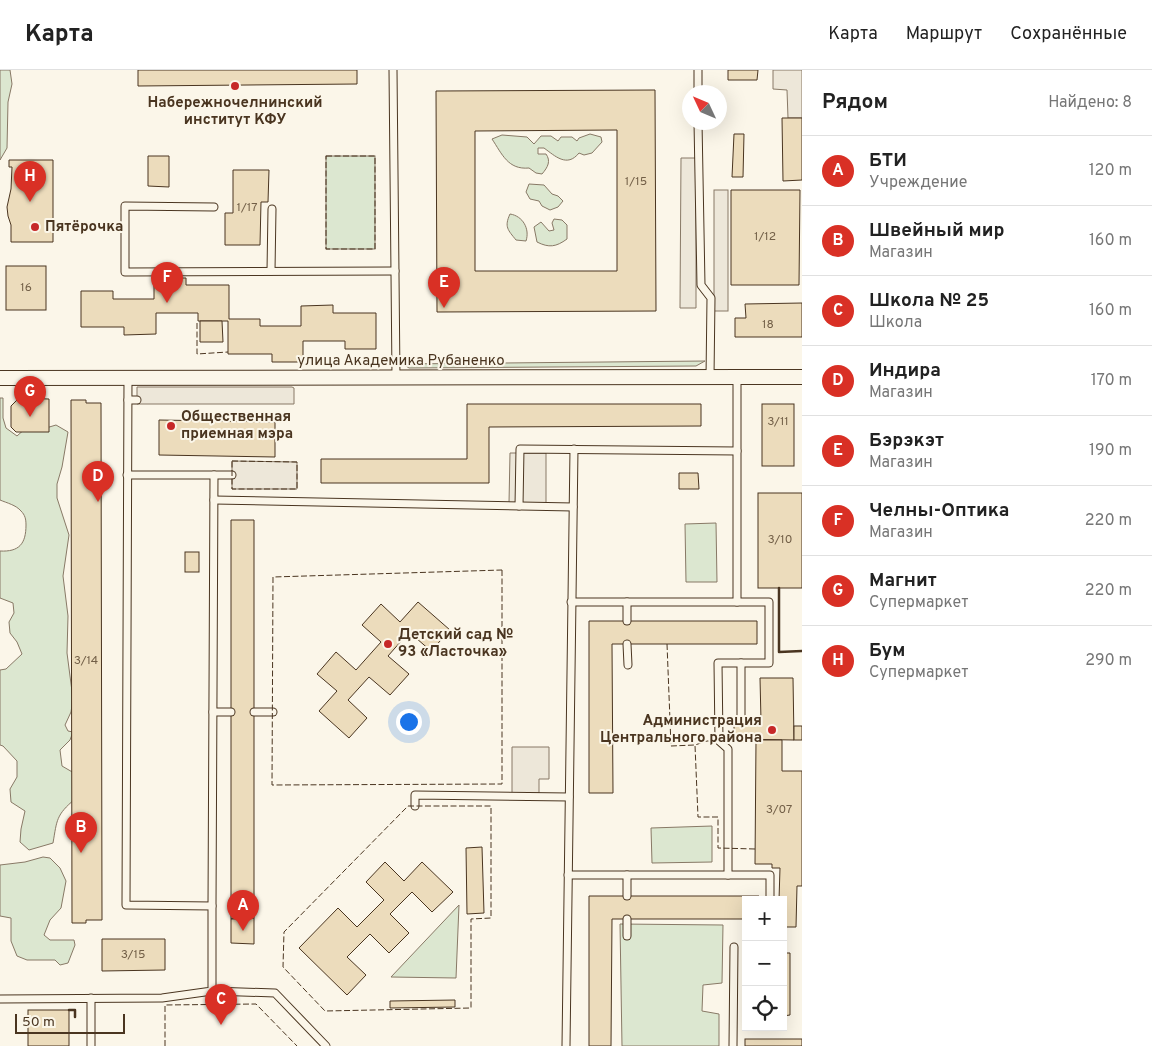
<!DOCTYPE html>
<html lang="ru">
<meta charset="utf-8">
<style>
:root{--surface:#fff;--page:#f2f2f2;--text:#222;--muted:#767676;--line:#e0e0e0;--accent:#d93025}
body{margin:0;font-family:Overpass,sans-serif;background:var(--page);color:var(--text)}
.controls{position:absolute;right:15px;bottom:15px;display:grid;overflow:hidden;border-radius:0px;box-shadow:0 5px 20px #0002}
.controls button{width:45px;height:45px;display:grid;place-items:center;padding:0;border:0;border-bottom:1px solid var(--line);background:var(--surface);color:var(--text);font:25px sans-serif}
.compass{position:absolute;left:682px;top:15px;width:45px;height:45px;border-radius:50%;background:var(--surface);box-shadow:0 5px 20px #0002;rotate:314deg}
.scale{position:absolute;left:15px;bottom:12px;width:110px;box-sizing:border-box;padding-left:5px;border:2px solid #4a3520;border-top:0;font-size:14px;line-height:18px;white-space:nowrap;color:#4a3520;-webkit-text-stroke:4px #fbf6e9;paint-order:stroke}
.you{position:absolute;left:408px;top:651px;width:18px;height:18px;margin:-12px;border:4px solid #fff;border-radius:50%;background:#1a73e8;box-shadow:0 0 0 8px #1a73e833}
.badge{display:grid;place-items:center;width:32px;height:32px;border-radius:50%;background:var(--accent);color:#fff;font-size:16px;font-weight:700}
.pin{position:absolute;translate:-50% -41px;filter:drop-shadow(0 1px 2px #0008)}
.pin::after{content:'';position:absolute;top:26px;width:18px;height:15px;background:inherit;clip-path:polygon(0 0,100% 0,50% 100%)}
.list{margin:0;padding:0;list-style:none}
h2{display:flex;justify-content:space-between;align-items:center;height:65px;margin:0;padding:0 20px;font-size:21px}
h2 small{font-size:16px;font-weight:400;color:var(--muted)}
.list li{display:grid;grid-template-columns:32px 1fr auto;gap:15px;align-items:center;box-sizing:border-box;height:70px;padding:0 20px;border-top:1px solid var(--line)}
.list b{display:block;font-size:19px;white-space:nowrap}
.list p{margin:0;font-size:16px;white-space:nowrap;color:var(--muted)}
.list em{font-size:16px;font-style:normal;color:var(--muted)}
.icon{flex:none;width:28px;height:28px;fill:none;stroke:currentColor;stroke-width:2;stroke-linecap:round;stroke-linejoin:round}
.map{position:relative;flex:none;width:802px;height:976px;overflow:hidden}
header{display:flex;align-items:center;gap:30px;box-sizing:border-box;height:70px;padding:0 25px;background:var(--surface);border-bottom:1px solid var(--line)}
header strong{font-size:24px}
nav{display:flex;gap:28px;margin-inline-start:auto;font-size:18px}
main{display:flex}
aside{flex:1;background:var(--surface)}
.map>svg:first-child{display:block}
.green{fill:#dce7d0;stroke:#887966}
.parking{fill:#ede7d9;stroke:#887966}
.building{fill:#ecdcbc;stroke:#4a3520;fill-rule:evenodd}
.lines{fill:none;stroke-linecap:round;stroke-linejoin:round}
.lane-casing{stroke:#4a3520;stroke-width:9}
.street-casing{stroke:#4a3520;stroke-width:16}
.lane{stroke:#fbf6e9;stroke-width:7}
.street{stroke:#fbf6e9;stroke-width:14}
.fence{stroke:#4a3520;stroke-width:1;stroke-dasharray:6 2.5;stroke-linecap:butt}
.wall{stroke:#4a3520;stroke-width:2.5}
.poi-dot{fill:#c62828;stroke:#fbf6e9;stroke-width:2}
.labels{text-anchor:middle;dominant-baseline:central;stroke-width:4;stroke-linejoin:round;paint-order:stroke}
.number-label{font-size:12px;fill:#725f47}
.poi-label{font-size:15px;font-weight:bold;fill:#4a3520;stroke:#fbf6e9;text-anchor:start}
.street-label{font-size:15px;fill:#4a3520;stroke:#fbf6e9}
</style>
<header>
<strong>Карта</strong>
<nav><a>Карта</a><a>Маршрут</a><a>Сохранённые</a></nav>
</header>
<main>
<div class="map">
<svg width="802" height="976" viewBox="0 0 802 976">
<rect width="100%" height="100%" fill="#fbf6e9"/>
<g class="green">
<path d="M0 0H10L12 14 8 32 7 78 0 90Z"/>
<path d="M590 64 601 67 602 72 592 83 584 85 579 83C567 98 555 86 544 78H538V84H546C551 91 548 97 542 104L536 103 529 98C508 100 502 84 492 69L502 65 527 67 534 74 541 66H551L558 71 561 67H572L577 71 579 68Z"/>
<rect x="326" y="86" width="49" height="93"/>
<path d="M529 114 544 115 552 124 558 126 563 131 558 137 550 140 542 136 539 131 530 129 526 122Z"/>
<path d="M510 144C523 146 530 159 526 171L516 170C508 160 504 157 510 144Z"/>
<path d="M554 149 562 150 567 155V169C556 177 549 178 537 172L534 157 541 152 549 161 554 160 552 153Z"/>
<path d="M705 291 696 296 409 298 403 294Z"/>
<path d="M0 328H3V348L6 358 17 366 27 357 46 358 56 355 68 362 62 397 57 414V428L69 465 63 506 68 546 67 583 73 629 71 642 65 655 68 661 73 662 70 670 60 680 62 696 74 703 75 729C56 745 57 750 53 773L29 780 20 772 21 759 25 741 11 732 10 719 17 707V691L3 676 0 675V600L6 599 22 584 17 572 10 563 9 552 14 543 13 533 0 528V481C19 482 26 474 26 455 26 449 25 445 21 441 16 435 7 433 0 430Z"/>
<path d="M716 453 717 512H686L685 454Z"/>
<path d="M712 756V792L652 793 651 758Z"/>
<path d="M43 787 50 788 60 798 66 811 61 838 50 850 44 865 50 870H74L75 875 68 893 60 895 55 890H27L17 886 11 871V848L0 846V795L25 792Z"/>
<path d="M459 835 456 908 391 907Z"/>
<path d="M620 854 723 855 722 913 703 915 702 941 719 944V976H622Z"/>
</g>
<g class="parking">
<path d="M773 0H802V48H788L787 20 773 19Z"/>
<path d="M681 88H696V238H680Z"/>
<rect x="714" y="120" width="14" height="121"/>
<path d="M137 317H292L294 318V334H137Z"/>
<path d="M510 383H546V434L509 433Z"/>
<path d="M232 391 297 392V419H232Z"/>
<path d="M512 677H549V709H539V723H512Z"/>
</g>
<g class="building">
<path d="M138 0H357V14L138 16Z"/>
<path d="M728 0H758L757 10H728Z"/>
<path d="M655 20 656 241 437 242 436 21ZM617 60V201H475V61Z"/>
<path d="M782 48H802V110L783 111Z"/>
<path d="M734 64H744L743 107H732Z"/>
<path d="M148 86H169V117L148 116Z"/>
<path d="M9 90H53V172H11V155L8 146 7 137 11 119 12 97H9Z"/>
<path d="M233 100H269L268 132H261L260 175H225V143H233Z"/>
<path d="M731 120H800L799 215H731Z"/>
<rect x="6" y="196" width="40" height="44"/>
<path d="M154 208H186V215H229V249H260V256H301V236L333 235V243H376V279H345V271H303V292H272V284H228V251H198V243H156V264L124 265V257H81V221H113V229H154Z"/>
<path d="M802 233V267H735V248H746L745 234Z"/>
<path d="M200 251H222L223 272H200Z"/>
<path d="M19 328 49 329V362H16L11 357V336Z"/>
<path d="M71 330H86V333H101L102 850H86V853H72Z"/>
<path d="M467 334H701V356L489 357V413H321V389H467Z"/>
<rect x="762" y="334" width="32" height="62"/>
<path d="M159 350 275 352V387L159 385Z"/>
<path d="M679 403H698L699 419H679Z"/>
<rect x="758" y="423" width="44" height="95"/>
<path d="M231 450H254V848L231 849Z"/>
<rect x="185" y="482" width="14" height="20"/>
<path d="M418 532 450 560 431 581 409 562 388 586 409 604 390 625 369 607 348 630 367 648 349 668 319 641 337 621 317 604 336 582 356 600 381 572 362 555 381 534 400 552Z"/>
<path d="M589 551H757V574H612L613 723H589Z"/>
<path d="M760 608H793L794 670 734 669V651H761Z"/>
<rect x="794" y="656" width="8" height="14"/>
<path d="M756 670H782V701H802V816H797L796 857H783V830H779L780 798H772V794H755Z"/>
<path d="M482 777 484 843 467 844 466 778Z"/>
<path d="M385 792 404 811 422 792 453 822 432 842 412 822 390 844 409 863 389 883 370 864 347 887 366 905 347 925 299 878 338 838 357 857 384 830 366 812Z"/>
<path d="M589 826H759V830H746V849H612L611 976H589Z"/>
<path d="M254 848V874L231 873V849Z"/>
<path d="M102 869H165V900L102 901Z"/>
<path d="M783 883H790V945L783 946Z"/>
<path d="M455 930V937L390 938V931Z"/>
<rect x="28" y="940" width="41" height="36"/>
<rect x="745" y="969" width="57" height="7"/>
</g>
<g class="lines">
<g class="lane-casing">
<g id="lane">
<path d="M393 0 396 307"/>
<path d="M698 0V22"/>
<path d="M698 52 701 215 711 228 710 307"/>
<path d="M214 137 125 136V202L395 201"/>
<path d="M271 201 272 139"/>
<path d="M737 307V532"/>
<path d="M128 330H137"/>
<path d="M127 405H232"/>
<path d="M214 430 573 437"/>
<path d="M519 436 520 379 737 381"/>
<path d="M571 532H769V593H741V648"/>
<path d="M627 532V551"/>
<path d="M627 574 628 595"/>
<path d="M213 642H231"/>
<path d="M254 642H273"/>
<path d="M415 736V725L569 727"/>
<path d="M568 805H728V679L719 671 718 593H741"/>
<path d="M627 805V826"/>
<path d="M728 805H770V827"/>
<path d="M212 836 214 405"/>
<path d="M627 849V866"/>
<path d="M212 921 275 923 326 976"/>
<path d="M91 928V976"/>
<path d="M0 929 162 928 212 921V836L126 835 128 308"/>
<path d="M566 976 574 379"/>
<path d="M733 976 734 877"/>
</g>
</g>
<g class="street-casing">
<path id="street" d="M0 308 802 307"/>
</g>
<use href="#lane" class="lane"/>
<use href="#street" class="street"/>
<g class="fence">
<rect x="326" y="86" width="49" height="93"/>
<path d="M197 253V284L228 282"/>
<path d="M232 391 297 392V419H232Z"/>
<path d="M502 500V714L272 715 273 507Z"/>
<path d="M667 574 671 676 695 675"/>
<path d="M408 736H491V848L471 849V938L325 941 283 897 284 862Z"/>
<path d="M755 779 718 778V747H698L695 675 707 671 756 672"/>
<path d="M165 976V935L256 934 297 976"/>
</g>
<g class="wall">
<path d="M779 518V582L802 581"/>
<path d="M69 940H75V947"/>
</g>
</g>
<g class="poi-dot">
<circle cx="235" cy="16" r="5"/>
<circle cx="35" cy="157" r="5"/>
<circle cx="171" cy="356" r="5"/>
<circle cx="388" cy="574" r="5"/>
<circle cx="772" cy="660" r="5"/>
</g>
<g class="labels">
<g class="number-label">
<text x="636" y="112">1/15</text>
<text x="247" y="138">1/17</text>
<text x="765" y="167">1/12</text>
<text x="26" y="218">16</text>
<text x="768" y="255">18</text>
<text x="778" y="352">3/11</text>
<text x="780" y="470">3/10</text>
<text x="86" y="591">3/14</text>
<text x="779" y="740">3/07</text>
<text x="133" y="885">3/15</text>
</g>
<g class="poi-label">
<text x="235" y="33" text-anchor="middle">Набережночелнинский<tspan x="235" dy="17">институт КФУ</tspan></text>
<text x="45" y="157">Пятёрочка</text>
<text x="181" y="347">Общественная<tspan x="181" dy="17">приемная мэра</tspan></text>
<text x="398" y="565">Детский сад №<tspan x="398" dy="17">93 «Ласточка»</tspan></text>
<text x="762" y="651" text-anchor="end">Администрация<tspan x="762" dy="17">Центрального района</tspan></text>
</g>
<g class="street-label">
<text x="401" y="291">улица Академика Рубаненко</text>
</g>
</g>
</svg>
<div class="controls">
<button>+</button>
<button>−</button>
<button><svg class="icon" aria-label="locate" viewBox="0 0 24 24"><circle cx="12" cy="12" r="6"/><path d="M12 2v4M12 18v4M2 12h4M18 12h4"/></svg></button>
</div>
<svg class="compass" viewBox="-18 -18 36 36"><path d="M0-13l5 13h-10z" fill="#e53935"/><path d="M0 13l5-13h-10z" fill="#767676"/></svg>
<div class="scale">50 m</div>
<div class="you"></div>
<div class="pin badge" style="left:243px;top:861px">A</div>
<div class="pin badge" style="left:81px;top:783px">B</div>
<div class="pin badge" style="left:221px;top:955px">C</div>
<div class="pin badge" style="left:98px;top:432px">D</div>
<div class="pin badge" style="left:444px;top:238px">E</div>
<div class="pin badge" style="left:167px;top:233px">F</div>
<div class="pin badge" style="left:30px;top:347px">G</div>
<div class="pin badge" style="left:30px;top:132px">H</div>
</div>
<aside>
<h2>Рядом<small>Найдено: 8</small></h2>
<ul class="list">
<li><span class="badge">A</span><div><b>БТИ</b><p>Учреждение</p></div><em>120 m</em></li>
<li><span class="badge">B</span><div><b>Швейный мир</b><p>Магазин</p></div><em>160 m</em></li>
<li><span class="badge">C</span><div><b>Школа № 25</b><p>Школа</p></div><em>160 m</em></li>
<li><span class="badge">D</span><div><b>Индира</b><p>Магазин</p></div><em>170 m</em></li>
<li><span class="badge">E</span><div><b>Бэрэкэт</b><p>Магазин</p></div><em>190 m</em></li>
<li><span class="badge">F</span><div><b>Челны-Оптика</b><p>Магазин</p></div><em>220 m</em></li>
<li><span class="badge">G</span><div><b>Магнит</b><p>Супермаркет</p></div><em>220 m</em></li>
<li><span class="badge">H</span><div><b>Бум</b><p>Супермаркет</p></div><em>290 m</em></li>
</ul>
</aside>
</main>
